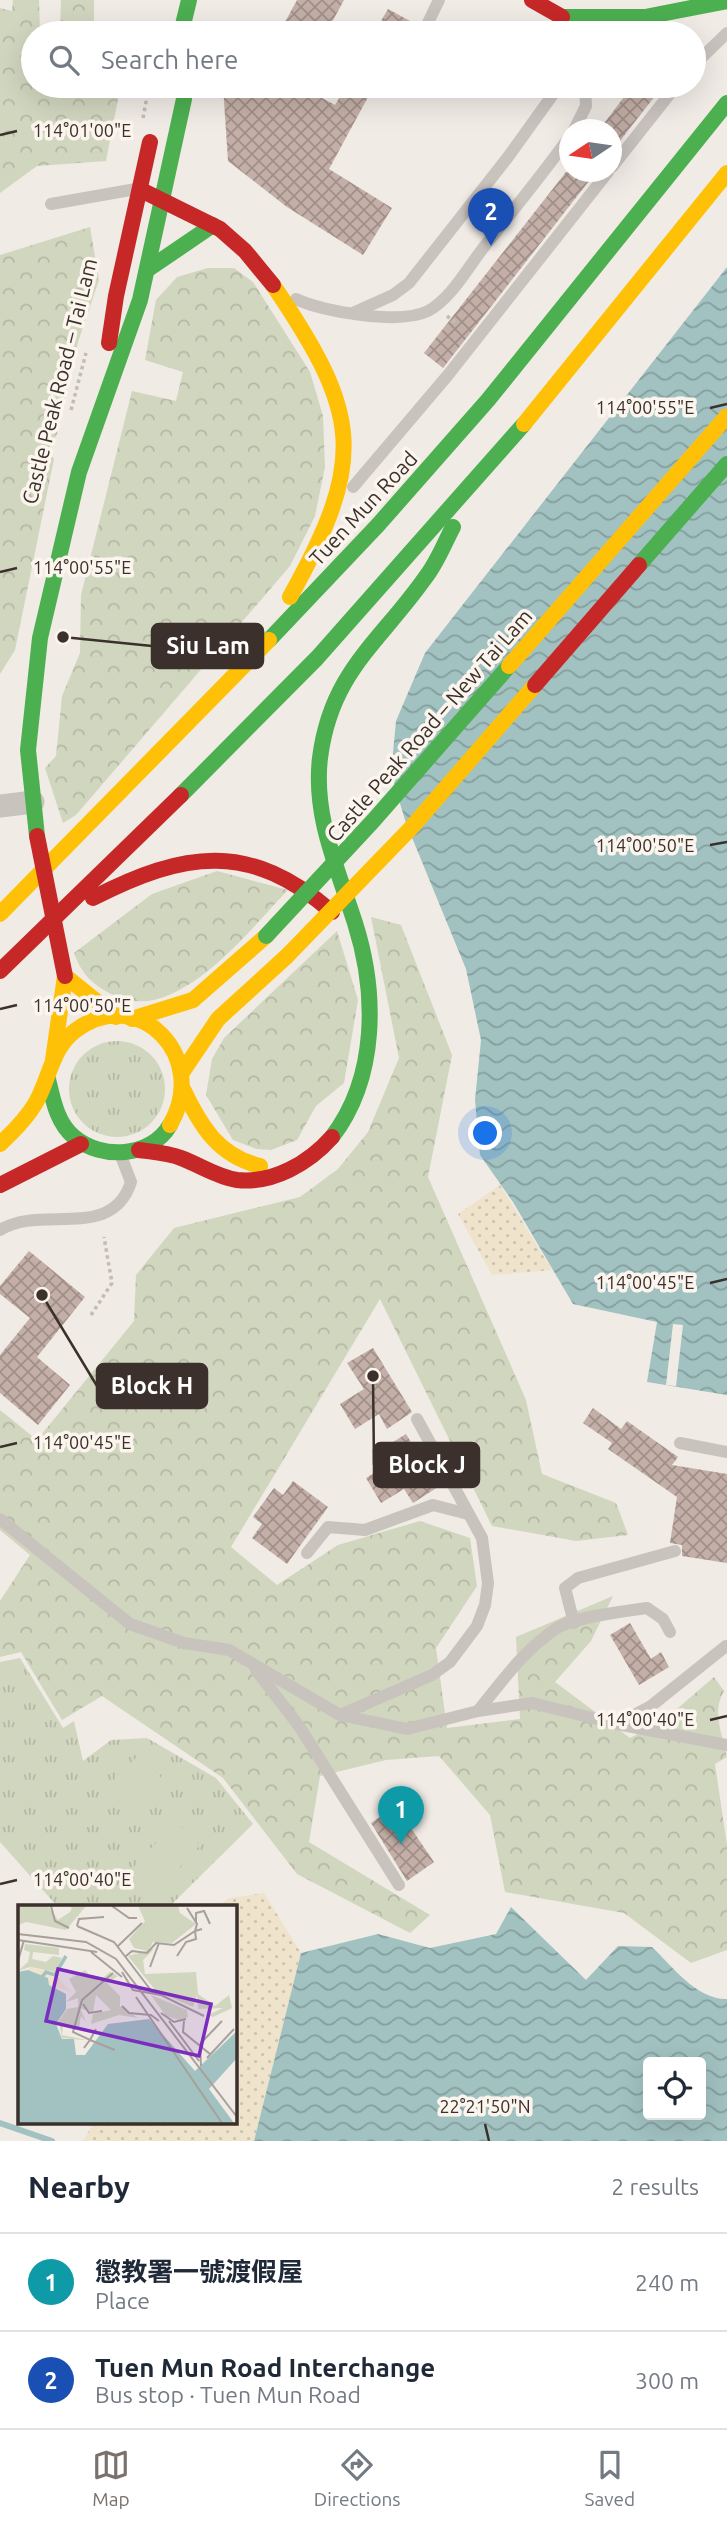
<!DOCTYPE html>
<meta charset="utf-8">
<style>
:root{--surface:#fff;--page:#f2f2f3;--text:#1f2937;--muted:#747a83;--line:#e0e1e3;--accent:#7a716c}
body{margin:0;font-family:Ubuntu,"Noto Sans TC",sans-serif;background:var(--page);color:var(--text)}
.controls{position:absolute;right:21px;bottom:21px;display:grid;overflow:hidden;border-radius:7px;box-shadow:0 7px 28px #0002}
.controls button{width:63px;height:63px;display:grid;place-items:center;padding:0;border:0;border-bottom:2px solid var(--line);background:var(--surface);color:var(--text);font:35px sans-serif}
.compass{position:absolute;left:559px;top:119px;width:63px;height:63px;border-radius:50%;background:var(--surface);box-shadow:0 7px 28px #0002;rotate:257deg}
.you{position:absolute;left:486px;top:1134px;width:24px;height:24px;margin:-18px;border:5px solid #fff;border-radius:50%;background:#1a73e8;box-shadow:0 0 0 10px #1a73e833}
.badge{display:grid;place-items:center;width:46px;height:46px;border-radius:50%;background:var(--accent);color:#fff;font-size:23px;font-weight:700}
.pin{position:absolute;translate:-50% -58px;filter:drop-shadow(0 2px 4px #0008)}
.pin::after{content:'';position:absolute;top:37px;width:24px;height:21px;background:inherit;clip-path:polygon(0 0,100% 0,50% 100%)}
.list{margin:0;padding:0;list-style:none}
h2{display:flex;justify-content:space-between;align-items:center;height:91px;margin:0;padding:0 28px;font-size:30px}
h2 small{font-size:23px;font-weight:400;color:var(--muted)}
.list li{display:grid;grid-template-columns:46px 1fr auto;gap:21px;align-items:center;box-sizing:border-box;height:98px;padding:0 28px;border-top:2px solid var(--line)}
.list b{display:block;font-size:26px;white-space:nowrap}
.list p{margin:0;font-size:23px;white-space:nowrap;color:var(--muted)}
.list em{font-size:23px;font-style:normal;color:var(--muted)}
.icon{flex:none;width:38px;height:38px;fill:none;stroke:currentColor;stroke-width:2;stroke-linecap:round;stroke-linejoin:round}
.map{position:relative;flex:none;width:727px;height:2141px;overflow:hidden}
.search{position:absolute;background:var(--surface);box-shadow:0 7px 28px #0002;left:21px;right:21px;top:21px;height:77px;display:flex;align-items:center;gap:18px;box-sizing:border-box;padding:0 24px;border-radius:38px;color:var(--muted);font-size:26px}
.sheet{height:287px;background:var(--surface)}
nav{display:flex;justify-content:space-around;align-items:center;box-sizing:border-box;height:98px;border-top:2px solid var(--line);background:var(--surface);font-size:19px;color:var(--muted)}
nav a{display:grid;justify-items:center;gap:4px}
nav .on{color:var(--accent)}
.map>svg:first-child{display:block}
.grass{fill:url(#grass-tufts)}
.forest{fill:url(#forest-crowns)}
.sand{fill:url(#sand-dots)}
.garden{fill:#d1d6bf}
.water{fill:url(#water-waves);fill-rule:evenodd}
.pier{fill:#f0ebe5}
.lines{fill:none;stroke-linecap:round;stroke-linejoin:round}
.stream{stroke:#a1c2c1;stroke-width:6}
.building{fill:url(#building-cross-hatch)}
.path{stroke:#c2bbb6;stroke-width:3.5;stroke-dasharray:3.5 3.5;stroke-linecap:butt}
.lane{stroke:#c9c3be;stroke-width:12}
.street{stroke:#c9c3be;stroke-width:23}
.fast{stroke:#4caf50;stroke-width:16}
.slow{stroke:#ffc107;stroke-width:16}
.jam{stroke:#c62828;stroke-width:16}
.fast-bridge{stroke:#4caf50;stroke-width:16}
.slow-bridge{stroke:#ffc107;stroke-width:16}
.jam-bridge{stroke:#c62828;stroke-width:16}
.ticks{fill:none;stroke:#3b302b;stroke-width:2.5}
.labels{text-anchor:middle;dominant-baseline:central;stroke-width:7;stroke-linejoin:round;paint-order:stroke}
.street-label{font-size:21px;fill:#3b302b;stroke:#fbf5ee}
.inset-river{fill:none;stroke:#a1c2c1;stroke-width:3.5}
.inset-road{fill:none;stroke:#a8a09b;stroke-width:2}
.view{fill:#7b2cbf;fill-opacity:0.15;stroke:#7b2cbf;stroke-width:3.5}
.inset-edge{fill:none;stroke:#3b302b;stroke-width:3.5}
.ticks-label{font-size:18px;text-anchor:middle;fill:#3b302b;stroke:#fbf5ee;stroke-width:7;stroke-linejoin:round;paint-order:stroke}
.leader{fill:none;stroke:#3b302b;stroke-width:2.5}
.callout-dot{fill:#3b302b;stroke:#fbf5ee;stroke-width:2.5}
.callout{fill:#3b302b;stroke:#3b302b;stroke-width:2.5}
.callout-label{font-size:23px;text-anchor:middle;font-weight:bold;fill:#fff}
</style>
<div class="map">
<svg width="727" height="2141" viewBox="0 0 727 2141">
<defs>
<pattern id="grass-tufts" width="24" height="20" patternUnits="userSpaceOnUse" patternTransform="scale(1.75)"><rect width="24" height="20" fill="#d1d6bf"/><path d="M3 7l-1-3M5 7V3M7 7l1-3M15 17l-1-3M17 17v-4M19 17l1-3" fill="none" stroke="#b4b8a4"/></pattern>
<pattern id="forest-crowns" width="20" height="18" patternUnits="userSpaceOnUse" patternTransform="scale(1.75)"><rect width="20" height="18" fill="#d1d6bf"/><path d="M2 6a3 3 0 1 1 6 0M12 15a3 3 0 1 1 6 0" fill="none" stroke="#b4b8a4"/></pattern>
<pattern id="sand-dots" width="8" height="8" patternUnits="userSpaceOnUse" patternTransform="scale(1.75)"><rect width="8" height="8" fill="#efe3cc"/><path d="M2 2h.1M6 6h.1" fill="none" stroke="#cec3af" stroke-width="1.8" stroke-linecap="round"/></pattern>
<pattern id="water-waves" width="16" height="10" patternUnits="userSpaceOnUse" patternTransform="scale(1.75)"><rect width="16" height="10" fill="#a1c2c1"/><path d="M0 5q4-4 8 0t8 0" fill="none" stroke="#849e9d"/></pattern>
<pattern id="building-cross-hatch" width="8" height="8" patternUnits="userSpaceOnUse" patternTransform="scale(1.75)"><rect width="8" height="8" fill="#c3afa7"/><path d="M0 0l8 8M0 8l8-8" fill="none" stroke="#a08f88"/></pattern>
</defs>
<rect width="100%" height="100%" fill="#f0ebe5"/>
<g class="grass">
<circle cx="117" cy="1089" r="48"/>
<path d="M20 1658 63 1728 74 1721 83 1761 111 1740 147 1738 216 1778 253 1824 170 1906H57L0 1842V1662Z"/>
</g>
<g class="forest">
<path d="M13 0H39L40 33H33V86H118L120 89 106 161 37 166 0 193V8L12 11Z"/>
<path d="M61 0H94V33H60Z"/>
<path d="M90 227 99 280 78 342 57 434 48 450 54 459 15 650 0 674V255Z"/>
<path d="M208 268H234L253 282 310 372 323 416 325 467 315 516 290 566 76 815 63 823 45 768 56 756 62 696 80 653 81 595 132 391 176 401 183 372 145 360 156 300 177 277Z"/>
<path d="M217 871 288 890C249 930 176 1027 113 995 92 984 82 975 74 953L152 894Z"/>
<path d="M371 917 401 925 452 1055 428 1177 526 1400 542 1474 616 1503 628 1535 576 1541 492 1526 380 1299 231 1547 277 1585 338 1545 420 1521 470 1538 477 1586 436 1648 447 1728 520 1719 516 1637 613 1596 591 1641 555 1682 630 1738 663 1721 714 1677 724 1691C711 1712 723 1735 727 1757L715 1764 727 1845V1950L691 1963 624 1913 505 1892 490 1815 439 1756 386 1760 320 1776 309 1842 430 1915 410 1933 297 1874 223 1778 102 1696 62 1720 21 1652 0 1657V1601L30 1555 0 1530V1410L37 1440 134 1321 136 1275 174 1228 300 1197 338 1169 368 1132 399 1058Z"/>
<path d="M337 931 358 1000 344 1083 316 1106 297 1140 271 1150 257 1149 233 1140 206 1095 212 1059 224 1038Z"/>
</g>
<g class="sand">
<path d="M500 1185 552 1270 492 1275 458 1214Z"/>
<path d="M264 1893 301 1953 254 2141H83L94 2122H234V1906H219L229 1898Z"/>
</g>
<g class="garden">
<path d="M139 1755 170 1787 138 1819 107 1786Z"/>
<path d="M176 1822 200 1845 152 1898 127 1874Z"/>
</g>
<g class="water">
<path d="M727 267V1395L647 1382 657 1322 573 1304 513 1202 480 1155 475 1100 481 1040 466 969 406 823 391 774 396 721 425 653Z"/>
<path d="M511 1907 586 1980 618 1946 652 1947C672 1966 697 2000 727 1999V2141H254L301 1953 378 1934 430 1948 496 1934ZM648 2062H701V2115H648Z"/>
</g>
<path class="pier" d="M673 1324 683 1325 676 1386 666 1385Z"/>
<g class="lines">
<path class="stream" d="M0 2123 52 2141"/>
</g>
<g class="building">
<path d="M297 0H344L326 33H279Z"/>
<path d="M388 9 410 21 403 33H374Z"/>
<path d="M223 86 244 97 250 86H300L335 105 346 86H374L329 169 392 208 363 255 287 207 228 161Z"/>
<path d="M610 86H642L655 96 612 151V130H599L624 97Z"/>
<path d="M566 172H596L443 368 424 353Z"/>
<path d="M29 1251 85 1297 37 1357 70 1385 38 1425 0 1393V1355L30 1318 0 1294V1286Z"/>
<path d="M373 1348 412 1412 387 1429 379 1414 355 1429 340 1404 364 1389 347 1363Z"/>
<path d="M593 1408 621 1429 627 1421 678 1457 672 1465 727 1474V1563L682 1556V1545L670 1543 677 1497 608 1449 612 1443 583 1423Z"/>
<path d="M406 1434 438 1487 413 1503 404 1489 381 1503 366 1478 389 1464 380 1450Z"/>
<path d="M293 1481 328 1507 287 1564 252 1538 262 1524 253 1517 274 1488 283 1495Z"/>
<path d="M630 1623 651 1659 661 1652 669 1667 639 1685 610 1635Z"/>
<path d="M396 1806 434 1862 407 1881 371 1823Z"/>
</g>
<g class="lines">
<g class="path">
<path d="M143 118 149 86"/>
<path d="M594 124 602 130"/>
<path d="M447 316 456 323"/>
<path d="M71 410 86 353"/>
<path d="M91 1315 112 1283 104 1237"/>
</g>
<g class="lane">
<path d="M423 33 439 0"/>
<path d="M694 65 727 33"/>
<path d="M574 130 586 106 585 86"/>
<path d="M612 167 676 86"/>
<path d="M51 204 136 189"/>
<path d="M296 299C323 312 400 325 428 311 451 299 468 267 484 247 513 210 543 174 570 136"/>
<path d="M355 312 393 295 409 283 508 157 559 86"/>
<path d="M353 487 448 375 608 172"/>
<path d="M0 1230C41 1204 112 1242 131 1182L121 1156"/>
<path d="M680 1443 727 1452"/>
<path d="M0 1519 130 1624 184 1643 229 1650 340 1715 407 1729 478 1711 532 1703 617 1724 727 1745"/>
<path d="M307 1553 328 1527 365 1530 433 1505 468 1514"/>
<path d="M574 1623 565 1588 578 1578 675 1551"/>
<path d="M256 1670 299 1726 399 1885"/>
<path d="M478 1711C502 1681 525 1649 557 1628 575 1617 625 1611 647 1608L663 1619 670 1632"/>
<path d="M340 1715 432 1675 450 1662 477 1626 485 1605 488 1583 482 1538 417 1419"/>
<path d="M617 1724 651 1706 726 1646"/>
</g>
<path class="street" d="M0 806 33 802"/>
<g class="fast">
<path d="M562 17H645L727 1"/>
<path d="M181 33 189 0"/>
<path d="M147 270 213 225"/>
<path d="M639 565 727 464"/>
<path d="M269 640 378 525 488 400 727 103"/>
<path d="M181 795 317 658 524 424"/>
<path d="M37 836 28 750 40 638 79 472 140 300 184 99 182 86"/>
<path d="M48 1079C53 1100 57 1123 74 1137 101 1160 151 1158 170 1125"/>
<path d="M332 1137C378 1077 377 992 355 923 338 869 313 817 320 758 331 672 379 643 425 578 437 563 444 544 453 527"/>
</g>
<g class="slow">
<path d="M273 285C361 415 367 458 290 597"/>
<path d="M524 424 727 173"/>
<path d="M0 914 269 640"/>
<path d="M65 976 116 1017"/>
<path d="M132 1019 193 1000 266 936"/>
<path d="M53 1060 65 976"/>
<path d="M183 1071 218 1019 287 956"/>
<path d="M184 1091C201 1127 219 1156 260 1166"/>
<path d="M0 1144C13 1132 26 1119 35 1104 50 1079 51 1048 76 1030 139 984 210 1057 170 1125"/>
</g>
<g class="jam">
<path d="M532 0 562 17"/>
<path d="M141 190 220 229 245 251 273 285"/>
<path d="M109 343 116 296 150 142"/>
<path d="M93 898C185 851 250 841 332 912"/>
<path d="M0 971 181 795"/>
<path d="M139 1150C153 1152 168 1153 181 1158 200 1165 217 1177 237 1180 273 1184 309 1163 332 1137"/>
<path d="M0 1185 81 1144"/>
</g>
<path class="fast-bridge" d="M266 936 373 821 509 666"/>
<g class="slow-bridge">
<path d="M509 666 727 416"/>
<path d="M287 956 411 828 535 685"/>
</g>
<g class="jam-bridge">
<path d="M535 685 639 565"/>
<path d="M37 836 65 976"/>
</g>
</g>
<path class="ticks" d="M0 135 17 131M710 408 727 404M0 572 17 568M710 845 727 842M0 1009 17 1005M710 1283 727 1279M0 1447 17 1443M710 1720 727 1716M0 1884 17 1880M485 2124 489 2141"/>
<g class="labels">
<g class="street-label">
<text transform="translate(59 381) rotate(-76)">Castle Peak Road – Tai Lam</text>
<text transform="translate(363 508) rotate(-47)">Tuen Mun Road</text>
<text transform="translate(429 725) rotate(-49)">Castle Peak Road – New Tai Lam</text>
</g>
</g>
<g transform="translate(18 1905)">
<rect width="219" height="219" fill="#f0ebe5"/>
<path d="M67 65 74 73 58 87 51 74Z" fill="#d1d6bf"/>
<path d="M0 1H30L40 15 52 7 54 3 50 1H68L48 25 8 17 1 20ZM120 1H160L162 8 178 19 154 38 135 37 130 46 116 43 111 34 127 16ZM7 39 41 43V50L15 47 14 54 28 57 35 51 44 53 38 67 12 62 0 66 10 57 12 47 6 45ZM136 44 125 55 127 69 178 67 180 89 197 101 211 90 214 103 195 112 190 110 205 103 180 104 179 90 175 102 138 86 110 51ZM92 67 100 71 89 78 102 91V101L120 113 101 110 73 119 75 109 93 105 78 90 75 108 62 103 68 117 63 111 61 123 45 121 44 130 69 135 44 133 41 116 49 104 60 102V93L48 97 75 70 81 76ZM133 90 169 105 170 112 161 115 148 111Z" fill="#d1d6bf"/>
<path d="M12 62 36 68 53 87 31 80 30 73 10 65Z" fill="#efe3cc"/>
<path d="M10 65 30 73 31 80 48 89V104L38 119 44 134H56L58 150H67L90 119 131 114 177 166 219 126V153L191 184 216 218H0V67Z" fill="#a1c2c1"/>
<path class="inset-river" d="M24 72 28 67 37 70 48 51"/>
<path class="inset-road" d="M33 1 37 16 51 23M94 1 111 13H119M169 3 179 19 177 26 184 24M178 18V8L186 6 192 19M59 21 96 37 135 88M59 21 61 14 86 12M0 29 68 37 98 54 219 212M0 35 79 47M100 41 124 18M73 47 104 72M108 51 114 46 129 48 138 38 156 40 177 26 178 34 168 37 159 51M0 56 6 35M132 62 141 38M104 67 115 85 143 90 186 111M118 92 204 218M65 99 71 108 84 106M104 101 111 108 133 110 141 116M143 108 156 117 168 114M151 116 181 156M166 116 165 127 192 149M78 124 72 135 55 127 64 95 95 68M182 139 204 116M182 139 183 161M66 143 72 135 97 145M189 153 216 124"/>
<path class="view" d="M40 64 193 99 181 151 28 116Z"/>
<rect width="219" height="219" class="inset-edge"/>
</g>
<g class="ticks-label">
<text x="82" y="137">114°01'00"E</text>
<text x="645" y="414">114°00'55"E</text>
<text x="82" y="574">114°00'55"E</text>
<text x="645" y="852">114°00'50"E</text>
<text x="82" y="1012">114°00'50"E</text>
<text x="645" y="1289">114°00'45"E</text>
<text x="82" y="1449">114°00'45"E</text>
<text x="645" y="1726">114°00'40"E</text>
<text x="82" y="1886">114°00'40"E</text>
<text x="485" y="2113">22°21'50"N</text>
</g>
<path class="leader" d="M63 637L152 646M42 1295L97 1386M373 1376L374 1465"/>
<g class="callout-dot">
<circle cx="63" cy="637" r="7"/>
<circle cx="42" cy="1295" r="7"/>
<circle cx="373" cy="1376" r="7"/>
</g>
<g class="callout">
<rect x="152" y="624" width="111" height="44" rx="7"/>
<rect x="97" y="1364" width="110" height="44" rx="7"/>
<rect x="374" y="1443" width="105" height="44" rx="7"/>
</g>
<g class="callout-label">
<text x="208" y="654">Siu Lam</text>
<text x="152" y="1394">Block H</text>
<text x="427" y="1473">Block J</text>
</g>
</svg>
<div class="controls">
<button><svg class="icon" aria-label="locate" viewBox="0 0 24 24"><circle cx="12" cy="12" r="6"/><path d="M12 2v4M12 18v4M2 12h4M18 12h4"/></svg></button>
</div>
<svg class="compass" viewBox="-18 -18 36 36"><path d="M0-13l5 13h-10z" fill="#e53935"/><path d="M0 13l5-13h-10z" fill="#747a83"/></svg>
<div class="you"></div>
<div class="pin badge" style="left:401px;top:1844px;background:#0f9aa8">1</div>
<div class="pin badge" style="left:491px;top:246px;background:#1a4fb4">2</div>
<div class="search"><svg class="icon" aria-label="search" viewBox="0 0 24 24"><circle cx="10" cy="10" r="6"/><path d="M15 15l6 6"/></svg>Search here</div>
</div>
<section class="sheet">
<h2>Nearby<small>2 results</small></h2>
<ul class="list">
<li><span class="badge" style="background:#0f9aa8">1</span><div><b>懲教署一號渡假屋</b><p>Place</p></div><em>240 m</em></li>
<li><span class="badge" style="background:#1a4fb4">2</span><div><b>Tuen Mun Road Interchange</b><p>Bus stop · Tuen Mun Road</p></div><em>300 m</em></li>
</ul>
</section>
<nav>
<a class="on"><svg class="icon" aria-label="map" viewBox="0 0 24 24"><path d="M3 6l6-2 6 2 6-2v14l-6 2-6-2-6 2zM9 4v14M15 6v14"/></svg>Map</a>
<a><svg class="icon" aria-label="directions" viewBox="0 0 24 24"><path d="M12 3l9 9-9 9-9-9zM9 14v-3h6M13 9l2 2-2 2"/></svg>Directions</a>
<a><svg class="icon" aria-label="saved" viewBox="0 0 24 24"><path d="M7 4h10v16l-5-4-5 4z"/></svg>Saved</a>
</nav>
